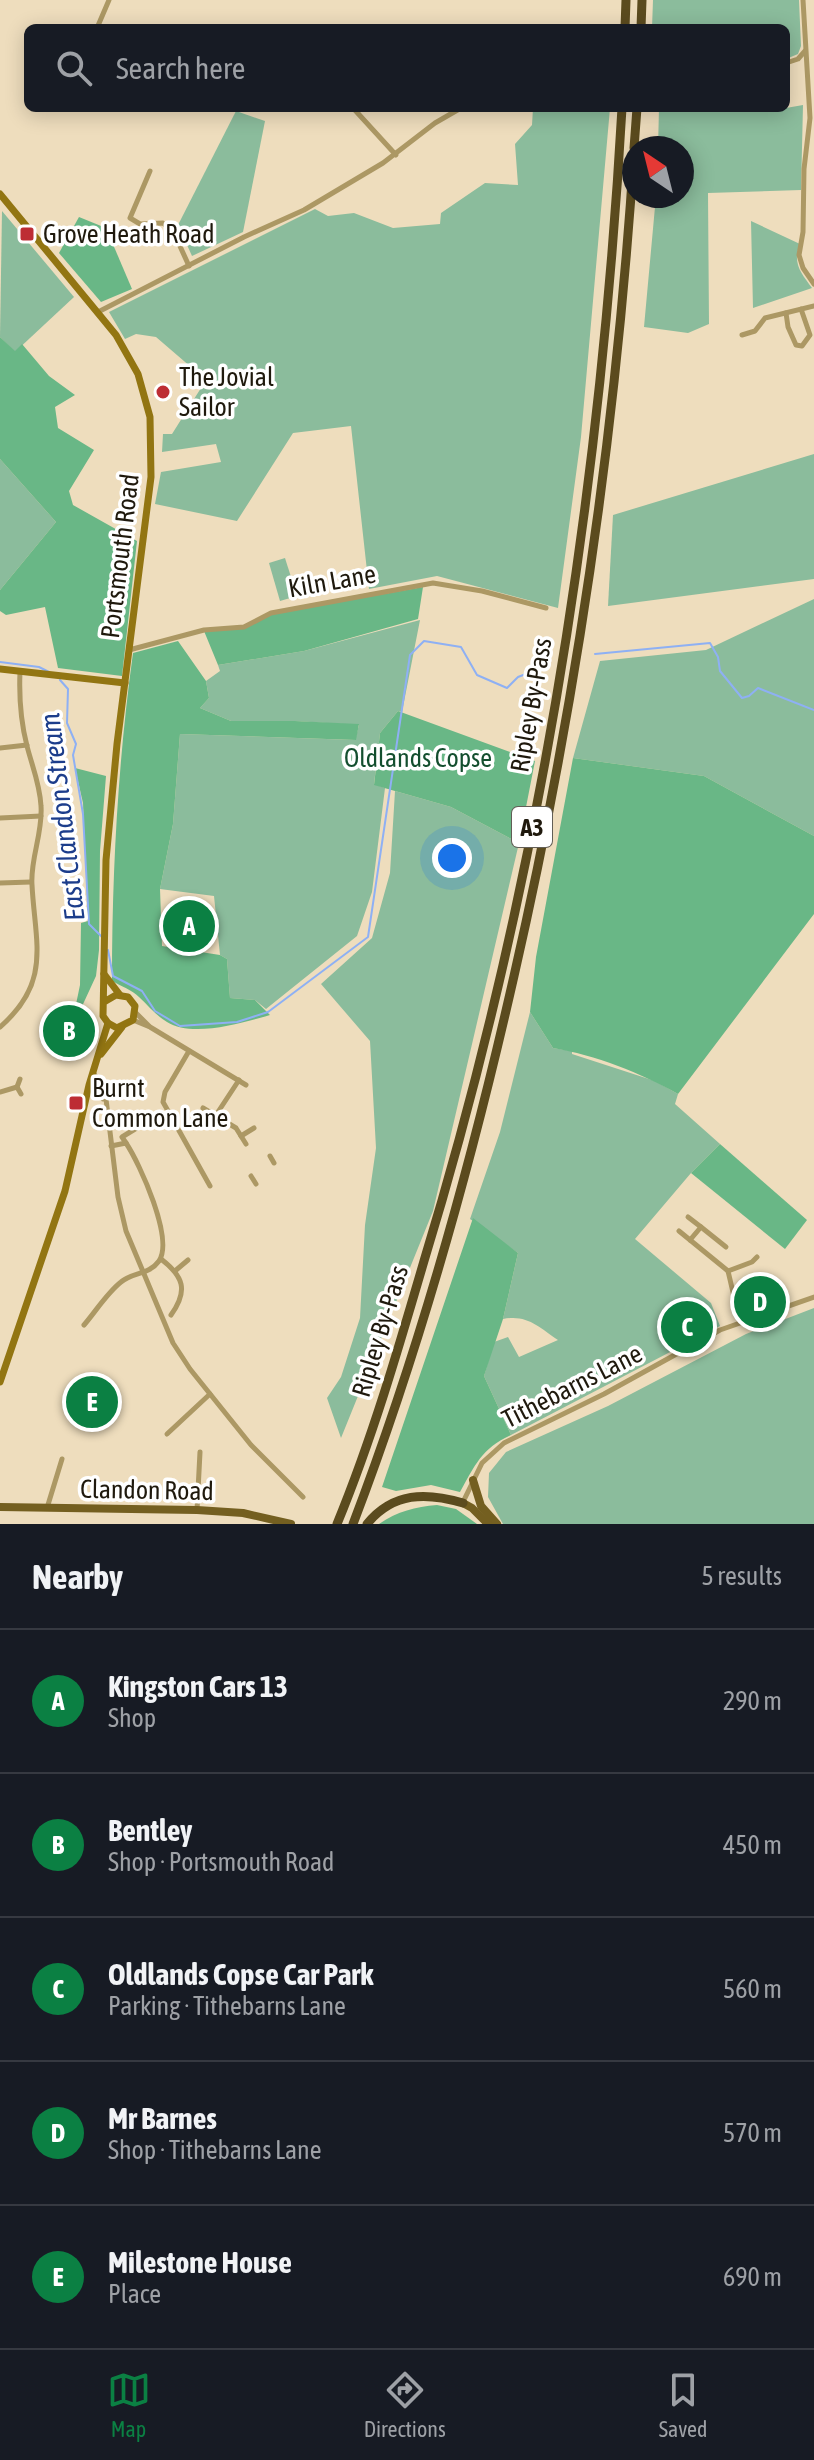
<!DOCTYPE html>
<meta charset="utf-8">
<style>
:root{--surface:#171b24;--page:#20242c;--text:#f1f3f6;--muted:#9ea1a6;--line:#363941;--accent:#0b8043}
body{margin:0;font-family:"Asap Condensed",sans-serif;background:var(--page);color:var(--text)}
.compass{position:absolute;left:622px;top:136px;width:72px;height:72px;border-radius:50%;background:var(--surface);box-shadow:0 4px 20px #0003;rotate:325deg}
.you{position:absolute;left:452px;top:858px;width:28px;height:28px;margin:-20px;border:6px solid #fff;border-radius:50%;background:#1a73e8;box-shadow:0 0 0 12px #1a73e833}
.badge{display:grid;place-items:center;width:52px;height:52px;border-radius:50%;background:var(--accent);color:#fff;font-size:26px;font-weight:700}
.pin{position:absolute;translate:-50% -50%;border:4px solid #fff;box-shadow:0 2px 8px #0006}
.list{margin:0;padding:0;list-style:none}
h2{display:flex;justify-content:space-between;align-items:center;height:104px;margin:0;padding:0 32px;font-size:34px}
h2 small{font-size:26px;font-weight:400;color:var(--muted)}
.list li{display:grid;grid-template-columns:52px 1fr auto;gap:24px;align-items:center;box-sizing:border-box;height:144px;padding:0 32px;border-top:2px solid var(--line)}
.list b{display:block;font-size:30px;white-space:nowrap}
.list p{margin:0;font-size:26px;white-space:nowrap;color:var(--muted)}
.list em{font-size:26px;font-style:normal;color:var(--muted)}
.icon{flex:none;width:44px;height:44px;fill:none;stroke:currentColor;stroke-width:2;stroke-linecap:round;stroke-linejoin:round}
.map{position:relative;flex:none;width:814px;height:1524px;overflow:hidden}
.search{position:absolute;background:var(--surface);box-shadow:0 4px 20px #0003;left:24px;right:24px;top:24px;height:88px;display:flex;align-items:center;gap:20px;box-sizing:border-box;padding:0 28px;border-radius:12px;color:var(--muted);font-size:30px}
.sheet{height:824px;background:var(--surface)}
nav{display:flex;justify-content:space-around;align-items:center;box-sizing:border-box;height:112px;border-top:2px solid var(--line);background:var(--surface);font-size:22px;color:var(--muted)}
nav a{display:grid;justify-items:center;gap:4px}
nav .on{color:var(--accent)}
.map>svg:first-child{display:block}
.green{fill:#8bbc9c}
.forest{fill:#69b786}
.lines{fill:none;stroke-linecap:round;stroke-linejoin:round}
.stream{stroke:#8eb0f4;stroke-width:2}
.street{stroke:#ac9864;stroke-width:5}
.secondary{stroke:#927512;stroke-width:7}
.primary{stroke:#745f20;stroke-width:8}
.highway{stroke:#5b4b1e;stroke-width:9}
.poi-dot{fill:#bd2d34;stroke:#fff;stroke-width:3}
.labels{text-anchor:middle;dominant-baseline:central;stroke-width:7;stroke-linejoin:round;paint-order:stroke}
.shield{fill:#fff;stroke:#625e56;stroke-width:2}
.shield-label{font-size:24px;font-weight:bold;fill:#1f190d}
.poi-label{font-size:26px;fill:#1f190d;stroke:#fff;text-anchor:start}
.street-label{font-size:26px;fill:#1f190d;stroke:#fff}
.park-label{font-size:26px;fill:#144f2f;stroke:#fff}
.water-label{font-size:28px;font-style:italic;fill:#1c3d8b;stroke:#fff}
</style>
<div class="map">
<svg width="814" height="1524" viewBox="0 0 814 1524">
<rect width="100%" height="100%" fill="#eeddbd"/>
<g class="green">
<path d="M653 0H799L801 46 798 54 786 59V28H652Z"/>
<path d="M803 105 801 190 708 193 709 324 688 333 644 327 656 196H682V148H658L659 108H786Z"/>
<path d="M533 108H610L581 437 558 608 437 576 369 589 351 426 293 433 237 521 155 504 161 472 221 462 216 444 162 452 163 434H172L206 380 156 337 136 334 125 339 109 312 315 209 328 216 354 213 393 228 440 224 441 213 485 183 518 185 515 144 532 125Z"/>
<path d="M236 111 265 121 243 232 192 256 178 225Z"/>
<path d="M2 211 74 297 15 352 0 337Z"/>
<path d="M751 221 800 244C792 263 801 273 812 288L753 308Z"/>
<path d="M814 454V579L608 606 613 515Z"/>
<path d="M0 459 56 522 0 590Z"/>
<path d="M285 558 297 596 280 601 269 563Z"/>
<path d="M814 599V836L704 776 573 758 600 661 706 650Z"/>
<path d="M420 620 402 712 398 711 380 733 374 784 385 788 372 892 357 936 266 1009 255 1000 230 998 227 959 220 955 214 896 160 889 173 824 180 734 355 740 359 725 295 721H231L200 708 209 698 206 681 220 671 218 665 304 651Z"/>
<path d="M395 791 451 807 519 843 433 1211 341 1438 327 1398 341 1377 360 1318 365 1225 376 1148 370 1041 321 984 372 938 390 873Z"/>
<path d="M530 1012 553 1048 572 1051V1054L655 1081 678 1094 675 1104 720 1144 691 1173 635 1239 711 1303 720 1326 511 1435 484 1376 494 1342 508 1337 519 1357 558 1340C539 1327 527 1314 503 1319L518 1253 470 1219 500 1132Z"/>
<path d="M814 1308V1524H503L488 1497 489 1473 506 1452 608 1406 746 1334Z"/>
</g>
<g class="forest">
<path d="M79 217 106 228 132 289 101 302 59 253Z"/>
<path d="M0 337 15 351 22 344 49 376 75 395 55 407 58 428 94 450 69 491 73 505 137 541 122 676 58 668 45 607 6 615 0 611V590L56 522 0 459Z"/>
<path d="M423 587 418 619 304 651 218 665 204 631 234 629 271 614Z"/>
<path d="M178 641 206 681 209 698 200 708 231 721H295L359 724 356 740 180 734 173 824 160 889 162 946 220 955 227 959 230 998 255 1000 270 1015C243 1023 192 1038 167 1022 155 1015 149 1006 139 997 132 990 121 986 112 981 112 871 118 762 133 653Z"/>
<path d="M398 711 535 761 519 843 451 807 374 785 380 733Z"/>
<path d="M573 758 704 776 814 836V914L678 1094C641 1073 595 1055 553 1048L530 1012 536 957Z"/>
<path d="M75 768 106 776 100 851 99 950 96 976 78 1015 74 1014 80 985 81 923 88 921 83 803Z"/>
<path d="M720 1144 807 1220 785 1249 691 1173Z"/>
<path d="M473 1218 518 1253 503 1319 484 1376 511 1435C482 1448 475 1465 460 1492L431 1485 396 1491 382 1487Z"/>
<path d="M437 1505 456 1509 477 1524H379C398 1511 415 1507 437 1505Z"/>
</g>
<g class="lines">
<g class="stream">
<path d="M595 654 710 643 718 657 720 671 742 698 749 696 758 688 814 710"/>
<path d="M0 662 39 667 49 672"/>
<path d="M60 680 68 689 67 723 76 744 73 755 83 814 89 924 102 937"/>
<path d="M108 950 113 976 142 991 155 1011 180 1026 237 1022 268 1012 368 937 410 655 424 641 461 647 477 675 507 688 518 677 549 665"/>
</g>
<g class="street">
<path d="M803 0 810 118 804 169 803 232 799 255 803 268 814 284"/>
<path d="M97 28 109 0"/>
<path d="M786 63 798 59 805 51"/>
<path d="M353 108 396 155"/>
<path d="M150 171 130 218 140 224 163 223 174 233 189 266"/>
<path d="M98 312 244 237 304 210 383 163 435 123 461 108"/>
<path d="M786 313 788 327 796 345 802 346 810 335 801 309"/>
<path d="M742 335 755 331 765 318 814 306"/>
<path d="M129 650 204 630 244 627 271 613 433 583 482 591 546 608"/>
<path d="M0 748 27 745"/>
<path d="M0 818 41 816"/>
<path d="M0 883 31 882"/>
<path d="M135 1012 149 1026"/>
<path d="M133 1020 150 1027 246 1085"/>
<path d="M0 1027C52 982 35 943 32 885 30 859 43 833 41 806 40 784 32 766 27 746 21 723 19 696 20 672"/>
<path d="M189 1051 165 1092 163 1102 210 1186"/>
<path d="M93 1072 105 1091 118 1197 126 1231 173 1343 190 1369 251 1445 303 1497"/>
<path d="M20 1079 17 1087 21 1094"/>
<path d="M89 1085 97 1088 103 1099"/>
<path d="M0 1092 17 1087"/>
<path d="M203 1108 236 1128 246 1144"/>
<path d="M216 1115 239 1080"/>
<path d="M241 1136 254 1128"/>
<path d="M126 1143 122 1137 140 1126"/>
<path d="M270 1156 274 1163"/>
<path d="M251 1176 256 1184"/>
<path d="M688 1217 701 1227"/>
<path d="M679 1231 728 1271 740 1322"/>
<path d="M690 1240 701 1227 726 1247"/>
<path d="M161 1259C183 1276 189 1290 171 1315"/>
<path d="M175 1271 188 1260"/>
<path d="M728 1271 752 1262 757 1257"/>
<path d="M84 1325C96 1311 107 1293 121 1282 133 1272 149 1275 159 1261 174 1239 140 1164 126 1143L111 1146"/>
<path d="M167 1434 210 1394"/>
<path d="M463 1502 482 1463 504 1443 604 1394 720 1330 814 1297"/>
<path d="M47 1508 62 1459"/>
<path d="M197 1510 200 1452"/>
</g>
<g class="secondary">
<path d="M0 194 116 335 138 374 150 417 151 477 117 744 106 860 103 1016 108 1023 117 1028 133 1020 135 1006 128 997 116 995 104 1002"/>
<path d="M0 669 125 683"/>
<path d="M104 974 120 995"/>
<path d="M101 1054 122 1027"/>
<path d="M0 1382 65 1191 89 1085 108 1023"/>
</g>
<g class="primary">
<path d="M473 1480 481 1506 497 1524"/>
<path d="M463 1503 472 1508 488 1524"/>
<path d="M0 1507 197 1510 243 1513 291 1524"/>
</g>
<g class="highway">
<path d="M625 28 626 0"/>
<path d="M641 28 642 0"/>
<path d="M634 148 637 108"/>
<path d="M337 1524C372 1439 398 1350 424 1261 538 888 600 497 622 108"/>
<path d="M353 1524C421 1346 472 1161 514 976 576 705 616 430 634 152"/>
<path d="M367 1524C393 1492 426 1492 463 1503"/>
</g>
</g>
<g class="poi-dot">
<rect x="19" y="226" width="16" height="16" rx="4"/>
<circle cx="163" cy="392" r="8"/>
<rect x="68" y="1095" width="16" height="16" rx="4"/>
</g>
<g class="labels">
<rect class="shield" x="512" y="807" width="40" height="40" rx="6"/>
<g class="shield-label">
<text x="532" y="827">A3</text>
</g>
<g class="poi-label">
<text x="43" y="234">Grove Heath Road</text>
<text x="179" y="377">The Jovial<tspan x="179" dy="30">Sailor</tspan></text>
<text x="92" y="1088">Burnt<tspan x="92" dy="30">Common Lane</tspan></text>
</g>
<g class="street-label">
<text transform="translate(120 556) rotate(-83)">Portsmouth Road</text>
<text transform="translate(332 581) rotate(-10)">Kiln Lane</text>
<text transform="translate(531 705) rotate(-80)">Ripley By-Pass</text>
<text transform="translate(380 1331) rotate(-73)">Ripley By-Pass</text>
<text transform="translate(572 1386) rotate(-27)">Tithebarns Lane</text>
<text transform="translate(147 1490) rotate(1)">Clandon Road</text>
</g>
<g class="park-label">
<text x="418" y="758">Oldlands Copse</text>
</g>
<g class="water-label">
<text transform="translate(62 817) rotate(-97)">East Clandon Stream</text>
</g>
</g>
</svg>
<svg class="compass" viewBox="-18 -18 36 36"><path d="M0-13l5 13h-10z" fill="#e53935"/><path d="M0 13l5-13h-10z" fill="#9ea1a6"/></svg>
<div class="you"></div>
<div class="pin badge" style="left:189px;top:926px">A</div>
<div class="pin badge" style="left:69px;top:1031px">B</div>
<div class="pin badge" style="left:687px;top:1327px">C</div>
<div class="pin badge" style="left:760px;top:1302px">D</div>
<div class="pin badge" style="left:92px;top:1402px">E</div>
<div class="search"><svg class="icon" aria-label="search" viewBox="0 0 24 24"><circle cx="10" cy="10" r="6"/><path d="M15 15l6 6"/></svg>Search here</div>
</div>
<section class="sheet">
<h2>Nearby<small>5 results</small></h2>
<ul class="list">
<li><span class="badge">A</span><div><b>Kingston Cars 13</b><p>Shop</p></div><em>290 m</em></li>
<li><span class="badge">B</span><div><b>Bentley</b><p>Shop · Portsmouth Road</p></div><em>450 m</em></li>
<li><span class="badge">C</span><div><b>Oldlands Copse Car Park</b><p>Parking · Tithebarns Lane</p></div><em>560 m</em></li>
<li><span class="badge">D</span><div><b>Mr Barnes</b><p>Shop · Tithebarns Lane</p></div><em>570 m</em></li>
<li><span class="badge">E</span><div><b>Milestone House</b><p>Place</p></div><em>690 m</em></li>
</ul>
</section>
<nav>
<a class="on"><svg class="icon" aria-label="map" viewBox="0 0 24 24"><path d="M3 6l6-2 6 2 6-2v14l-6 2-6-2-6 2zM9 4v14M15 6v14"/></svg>Map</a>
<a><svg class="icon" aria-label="directions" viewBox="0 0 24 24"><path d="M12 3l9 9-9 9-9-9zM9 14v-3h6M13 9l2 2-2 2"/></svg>Directions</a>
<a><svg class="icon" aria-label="saved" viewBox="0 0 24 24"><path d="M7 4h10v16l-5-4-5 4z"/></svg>Saved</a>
</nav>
